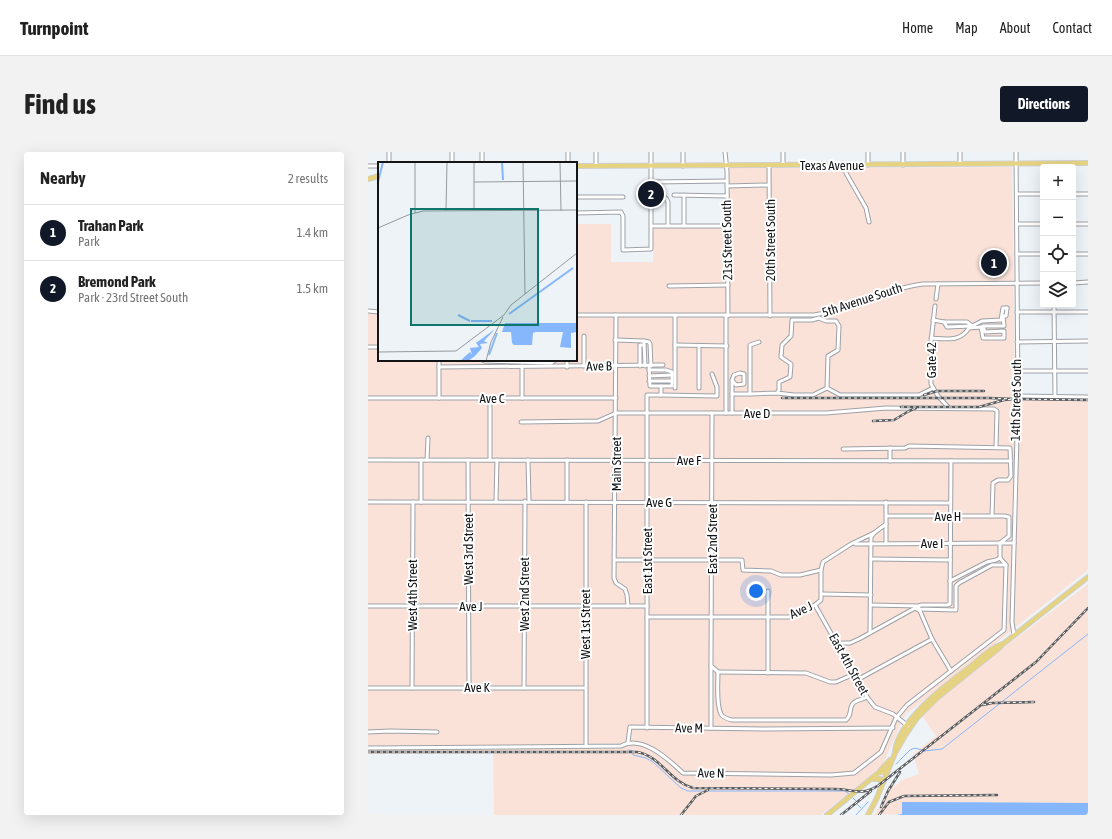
<!DOCTYPE html>
<meta charset="utf-8">
<style>
:root{--surface:#fff;--page:#f2f2f2;--text:#222;--muted:#767676;--line:#e0e0e0;--accent:#111827}
body{margin:0;font-family:"Asap Condensed",sans-serif;background:var(--page);color:var(--text)}
.controls{position:absolute;right:12px;top:12px;display:grid;overflow:hidden;border-radius:4px;box-shadow:0 4px 16px #0002}
.controls button{width:36px;height:36px;display:grid;place-items:center;padding:0;border:0;border-bottom:1px solid var(--line);background:var(--surface);color:var(--text);font:20px sans-serif}
.you{position:absolute;left:388px;top:439px;width:14px;height:14px;margin:-10px;border:3px solid #fff;border-radius:50%;background:#1a73e8;box-shadow:0 0 0 6px #1a73e833}
.badge{display:grid;place-items:center;width:26px;height:26px;border-radius:50%;background:var(--accent);color:#fff;font-size:13px;font-weight:700}
.pin{position:absolute;translate:-50% -50%;border:2px solid #fff;box-shadow:0 1px 4px #0006}
.list{margin:0;padding:0;list-style:none}
h2{display:flex;justify-content:space-between;align-items:center;height:52px;margin:0;padding:0 16px;font-size:17px}
h2 small{font-size:13px;font-weight:400;color:var(--muted)}
.list li{display:grid;grid-template-columns:26px 1fr auto;gap:12px;align-items:center;box-sizing:border-box;height:56px;padding:0 16px;border-top:1px solid var(--line)}
.list b{display:block;font-size:15px;white-space:nowrap}
.list p{margin:0;font-size:13px;white-space:nowrap;color:var(--muted)}
.list em{font-size:13px;font-style:normal;color:var(--muted)}
.icon{flex:none;width:22px;height:22px;fill:none;stroke:currentColor;stroke-width:2;stroke-linecap:round;stroke-linejoin:round}
.map{position:relative;flex:none;width:720px;height:663px;overflow:hidden;border-radius:4px}
header{display:flex;align-items:center;gap:24px;box-sizing:border-box;height:56px;padding:0 20px;background:var(--surface);border-bottom:1px solid var(--line)}
header strong{font-size:19px}
nav{display:flex;gap:22px;margin-inline-start:auto;font-size:14px}
.intro{display:flex;align-items:center;justify-content:space-between;box-sizing:border-box;height:96px;padding:0 24px}
h1{margin:0;font-size:28px}
.button{padding:10px 18px;border-radius:4px;background:var(--accent);color:#fff;font-size:14px;font-weight:700}
main{display:flex;gap:24px;padding:0 24px}
aside{flex:1;background:var(--surface);border-radius:4px;box-shadow:0 4px 16px #0002}
.map>svg:first-child{display:block}
.industrial{fill:#fbe2d9}
.water{fill:#86b6fb}
.lines{fill:none;stroke-linecap:round;stroke-linejoin:round}
.stream{stroke:#86b6fb;stroke-width:1}
.minor-casing{stroke:#9da1a7;stroke-width:5}
.major-casing{stroke:#d0d0d0;stroke-width:6}
.minor{stroke:#fff;stroke-width:3}
.major{stroke:#e6d380;stroke-width:4}
.rail-casing{stroke:#5a5d60;stroke-width:2.5}
.rail{stroke:#fff;stroke-width:1;stroke-dasharray:3;stroke-linecap:butt}
.labels{text-anchor:middle;dominant-baseline:central;stroke-width:4;stroke-linejoin:round;paint-order:stroke}
.street-label{font-size:13px;fill:#121416;stroke:#fff}
.inset-river{fill:none;stroke:#86b6fb;stroke-width:2}
.inset-road{fill:none;stroke:#969a9e;stroke-width:1}
.view{fill:#0f766e;fill-opacity:0.15;stroke:#0f766e;stroke-width:2}
.inset-edge{fill:none;stroke:#121416;stroke-width:2}
</style>
<header>
<strong>Turnpoint</strong>
<nav><a>Home</a><a>Map</a><a>About</a><a>Contact</a></nav>
</header>
<div class="intro"><h1>Find us</h1><a class="button">Directions</a></div>
<main>
<aside>
<h2>Nearby<small>2 results</small></h2>
<ul class="list">
<li><span class="badge">1</span><div><b>Trahan Park</b><p>Park</p></div><em>1.4 km</em></li>
<li><span class="badge">2</span><div><b>Bremond Park</b><p>Park · 23rd Street South</p></div><em>1.5 km</em></li>
</ul>
</aside>
<div class="map">
<svg width="720" height="663" viewBox="0 0 720 663">
<rect width="100%" height="100%" fill="#eef3f8"/>
<g class="industrial">
<path d="M644 15 647 245 720 246V418L537 563 515 612 496 629 453 663H126L125 601 0 602V158H11V208H208V72H243V110H285L286 76H361V16Z"/>
<path d="M720 432V651L534 650V662L506 663 513 652 521 633 526 635 534 628 551 622 545 602 568 584 554 564 570 548 639 493Z"/>
</g>
<path class="water" d="M534 650 720 651V663H528L534 662Z"/>
<g class="lines">
<g class="stream">
<path d="M261 598 265 599"/>
<path d="M556 599 574 597 720 482"/>
<path d="M265 601V603L278 606 285 610 313 636 320 639H334"/>
<path d="M528 612 542 598 547 596 554 598"/>
<path d="M340 639H477L481 642"/>
<path d="M485 646 488 649"/>
<path d="M489 652 493 656"/>
<path d="M488 663 500 650"/>
</g>
<g class="minor-casing">
<g id="minor">
<path d="M21 0V11"/>
<path d="M84 0V11"/>
<path d="M114 0V11"/>
<path d="M200 0V11"/>
<path d="M228 0V14"/>
<path d="M315 0V14"/>
<path d="M357 0 359 19 360 164"/>
<path d="M415 0V13"/>
<path d="M500 0V13"/>
<path d="M535 0V13"/>
<path d="M592 0V12"/>
<path d="M401 13 402 164"/>
<path d="M476 13 478 21 498 56 501 70"/>
<path d="M0 14H11"/>
<path d="M284 30 359 29"/>
<path d="M359 34 401 33"/>
<path d="M649 42H675"/>
<path d="M705 42H720"/>
<path d="M306 43 359 44"/>
<path d="M284 44 298 46 300 50V74"/>
<path d="M208 45H255"/>
<path d="M208 61 253 60 255 64V98L283 97V0"/>
<path d="M649 72H675"/>
<path d="M705 72H720"/>
<path d="M284 74H359"/>
<path d="M316 74V43"/>
<path d="M649 102H675"/>
<path d="M705 102H720"/>
<path d="M705 131 720 130"/>
<path d="M301 134 360 133"/>
<path d="M568 147 570 132"/>
<path d="M686 153 687 245"/>
<path d="M567 154 563 190V232L570 244 581 256"/>
<path d="M0 159 11 160"/>
<path d="M649 160H720"/>
<path d="M208 163H446C462 161 477 155 491 150 512 142 533 135 555 132L675 131"/>
<path d="M248 163 246 426 248 431 257 437 259 443 260 454"/>
<path d="M565 168 576 170 579 175 604 174 614 169 633 168 635 156H639"/>
<path d="M576 170H599L604 174"/>
<path d="M216 184V214"/>
<path d="M563 186C579 187 592 190 601 176L613 175 615 186H636V179L617 180 615 174H636L635 164H638L639 156"/>
<path d="M247 188 276 189 277 214"/>
<path d="M276 189 281 190 282 192 283 214"/>
<path d="M649 190 720 189"/>
<path d="M307 193 359 194"/>
<path d="M331 194V236"/>
<path d="M0 195H11"/>
<path d="M116 208V209L183 211 187 208"/>
<path d="M199 208V215"/>
<path d="M154 214V246"/>
<path d="M272 214V193H276"/>
<path d="M281 214 282 234H304V229H281"/>
<path d="M71 215 295 213"/>
<path d="M281 218H298L304 220V229"/>
<path d="M649 219H720"/>
<path d="M281 224 304 223"/>
<path d="M364 228 368 233 376 232V222L372 221 366 223 364 228V242"/>
<path d="M307 236V164"/>
<path d="M459 236 472 243H551L565 236"/>
<path d="M382 242 409 241 411 238V230L422 225 423 212 413 205 414 193 423 184 424 168H444L451 166 458 169H468L471 174 470 198 460 204 459 236 445 243H426L409 241"/>
<path d="M293 243 349 244V235L344 222"/>
<path d="M650 244 720 245"/>
<path d="M0 246H248"/>
<path d="M71 246V208"/>
<path d="M344 261 343 514 350 520C350 530 348 553 353 562 355 566 359 567 364 568H478C484 563 481 558 484 553 486 548 494 548 499 545"/>
<path d="M358 261V164"/>
<path d="M364 261V242H382V193L391 190"/>
<path d="M153 270 230 269 248 261H458L518 256 626 257 629 259 628 295"/>
<path d="M522 296V309"/>
<path d="M475 297 537 296 541 294 642 296 643 324 640 328H630L625 331 624 364"/>
<path d="M0 308 643 309"/>
<path d="M53 308V350"/>
<path d="M59 308 60 286"/>
<path d="M100 308 101 535"/>
<path d="M122 308V246"/>
<path d="M160 308 161 349"/>
<path d="M199 308V349"/>
<path d="M128 349 129 308"/>
<path d="M0 350 582 351"/>
<path d="M218 350V594"/>
<path d="M518 391V372"/>
<path d="M487 392 646 391"/>
<path d="M503 407 582 408"/>
<path d="M247 408H374L375 418 403 419 413 423H432L453 418"/>
<path d="M582 429 619 410 628 408 632 406"/>
<path d="M400 439V521"/>
<path d="M454 442 503 443"/>
<path d="M447 453 499 545 507 555 525 562 540 574"/>
<path d="M503 453 551 454 550 457 588 458V434L591 431 624 413H638"/>
<path d="M0 454H279"/>
<path d="M551 454 553 453H579L582 452 583 309"/>
<path d="M279 465H423L447 453 453 448V418L455 410 483 392 506 381 518 372V350"/>
<path d="M502 481 503 385 506 381"/>
<path d="M646 483 644 470 650 247 648 0"/>
<path d="M470 492 473 491H482L491 487 547 456 552 459 564 487 583 519"/>
<path d="M350 520 438 521 462 530H468L486 522"/>
<path d="M489 528 564 487"/>
<path d="M0 536H217"/>
<path d="M44 536 45 350"/>
<path d="M156 536 157 349"/>
<path d="M279 576V243H293V234"/>
<path d="M343 576V514"/>
<path d="M0 580 22 579 69 580"/>
<path d="M260 590 262 575 395 577 525 576"/>
<path d="M0 596 253 594C274 582 301 608 315 621L463 623 486 621 513 600 528 566 539 553 636 478 638 413 632 406V391L641 384V365L636 364H519"/>
</g>
</g>
<g class="major-casing">
<g id="major">
<path d="M208 14 720 11"/>
<path d="M0 27 11 24"/>
<path d="M527 599C531 568 578 533 602 515 612 507 622 496 634 492"/>
<path d="M512 619 522 608"/>
<path d="M506 627H512L514 632"/>
<path d="M459 663 510 621 520 618"/>
<path d="M500 663 508 648 527 601 538 582 549 566 569 546 630 497 635 492 720 425"/>
</g>
</g>
<use href="#minor" class="minor"/>
<use href="#major" class="major"/>
<g class="rail-casing">
<g id="rail">
<path d="M556 243 569 239H616"/>
<path d="M414 246H621L646 247"/>
<path d="M533 255H611L636 248 646 247 720 248"/>
<path d="M505 269 526 268 541 259 548 256"/>
<path d="M615 553 624 551 666 550"/>
<path d="M0 600H269C293 604 302 630 325 636L466 637C485 637 493 645 511 633L668 510 720 456"/>
<path d="M513 655 520 639 532 620"/>
<path d="M313 663 328 644 340 638"/>
<path d="M473 663 503 639"/>
<path d="M511 663 521 650 536 644 629 643"/>
</g>
</g>
<use href="#rail" class="rail"/>
</g>
<g class="labels">
<g class="street-label">
<text x="464" y="13">Texas Avenue</text>
<text transform="translate(359 88) rotate(-91)">21st Street South</text>
<text transform="translate(402 88) rotate(-90)">20th Street South</text>
<text transform="translate(494 148) rotate(-18)">5th Avenue South</text>
<text transform="translate(563 208) rotate(-90)">Gate 42</text>
<text transform="translate(231 214) rotate(-1)">Ave B</text>
<text x="124" y="246">Ave C</text>
<text transform="translate(648 248) rotate(-89)">14th Street South</text>
<text x="389" y="261">Ave D</text>
<text x="321" y="308">Ave F</text>
<text transform="translate(248 312) rotate(-90)">Main Street</text>
<text x="291" y="350">Ave G</text>
<text x="580" y="364">Ave H</text>
<text transform="translate(344 387) rotate(-90)">East 2nd Street</text>
<text x="564" y="391">Ave I</text>
<text transform="translate(100 397) rotate(-90)">West 3rd Street</text>
<text transform="translate(279 409) rotate(-90)">East 1st Street</text>
<text transform="translate(156 442) rotate(-90)">West 2nd Street</text>
<text transform="translate(44 443) rotate(-90)">West 4th Street</text>
<text x="103" y="454">Ave J</text>
<text transform="translate(433 458) rotate(-24)">Ave J</text>
<text transform="translate(217 472) rotate(-90)">West 1st Street</text>
<text transform="translate(481 512) rotate(61)">East 4th Street</text>
<text x="109" y="535">Ave K</text>
<text transform="translate(321 576) rotate(1)">Ave M</text>
<text transform="translate(343 621) rotate(1)">Ave N</text>
</g>
</g>
<g transform="translate(10 10)">
<rect width="199" height="199" fill="#eef3f8"/>
<path d="M127 161H199V170L193 171V186L182 185 185 170H158L155 171 154 183H136L134 181 133 170H124ZM117 167 106 179 110 181 102 182 104 186 97 194 90 199H82L92 190 94 193 92 186 101 185 98 181Z" fill="#86b6fb"/>
<path class="inset-river" d="M124 0 125 18M0 20 5 0M131 152 195 106M80 153 92 159M93 159H114M111 193 119 171"/>
<path class="inset-road" d="M37 0V51M96 0V49M145 0 147 132M182 0 183 49M96 20 199 19M68 49 69 0M0 66 30 53 45 49 199 48M126 153 133 143 199 91M0 190 78 189 126 153M108 199 113 180 125 155"/>
<path class="view" d="M33 47H160V163H33Z"/>
<rect width="199" height="199" class="inset-edge"/>
</g>
</svg>
<div class="controls">
<button>+</button>
<button>−</button>
<button><svg class="icon" aria-label="locate" viewBox="0 0 24 24"><circle cx="12" cy="12" r="6"/><path d="M12 2v4M12 18v4M2 12h4M18 12h4"/></svg></button>
<button><svg class="icon" aria-label="layers" viewBox="0 0 24 24"><path d="M12 4l9 5-9 5-9-5zM3 14l9 5 9-5"/></svg></button>
</div>
<div class="you"></div>
<div class="pin badge" style="left:626px;top:111px">1</div>
<div class="pin badge" style="left:283px;top:42px">2</div>
</div>
</main>
